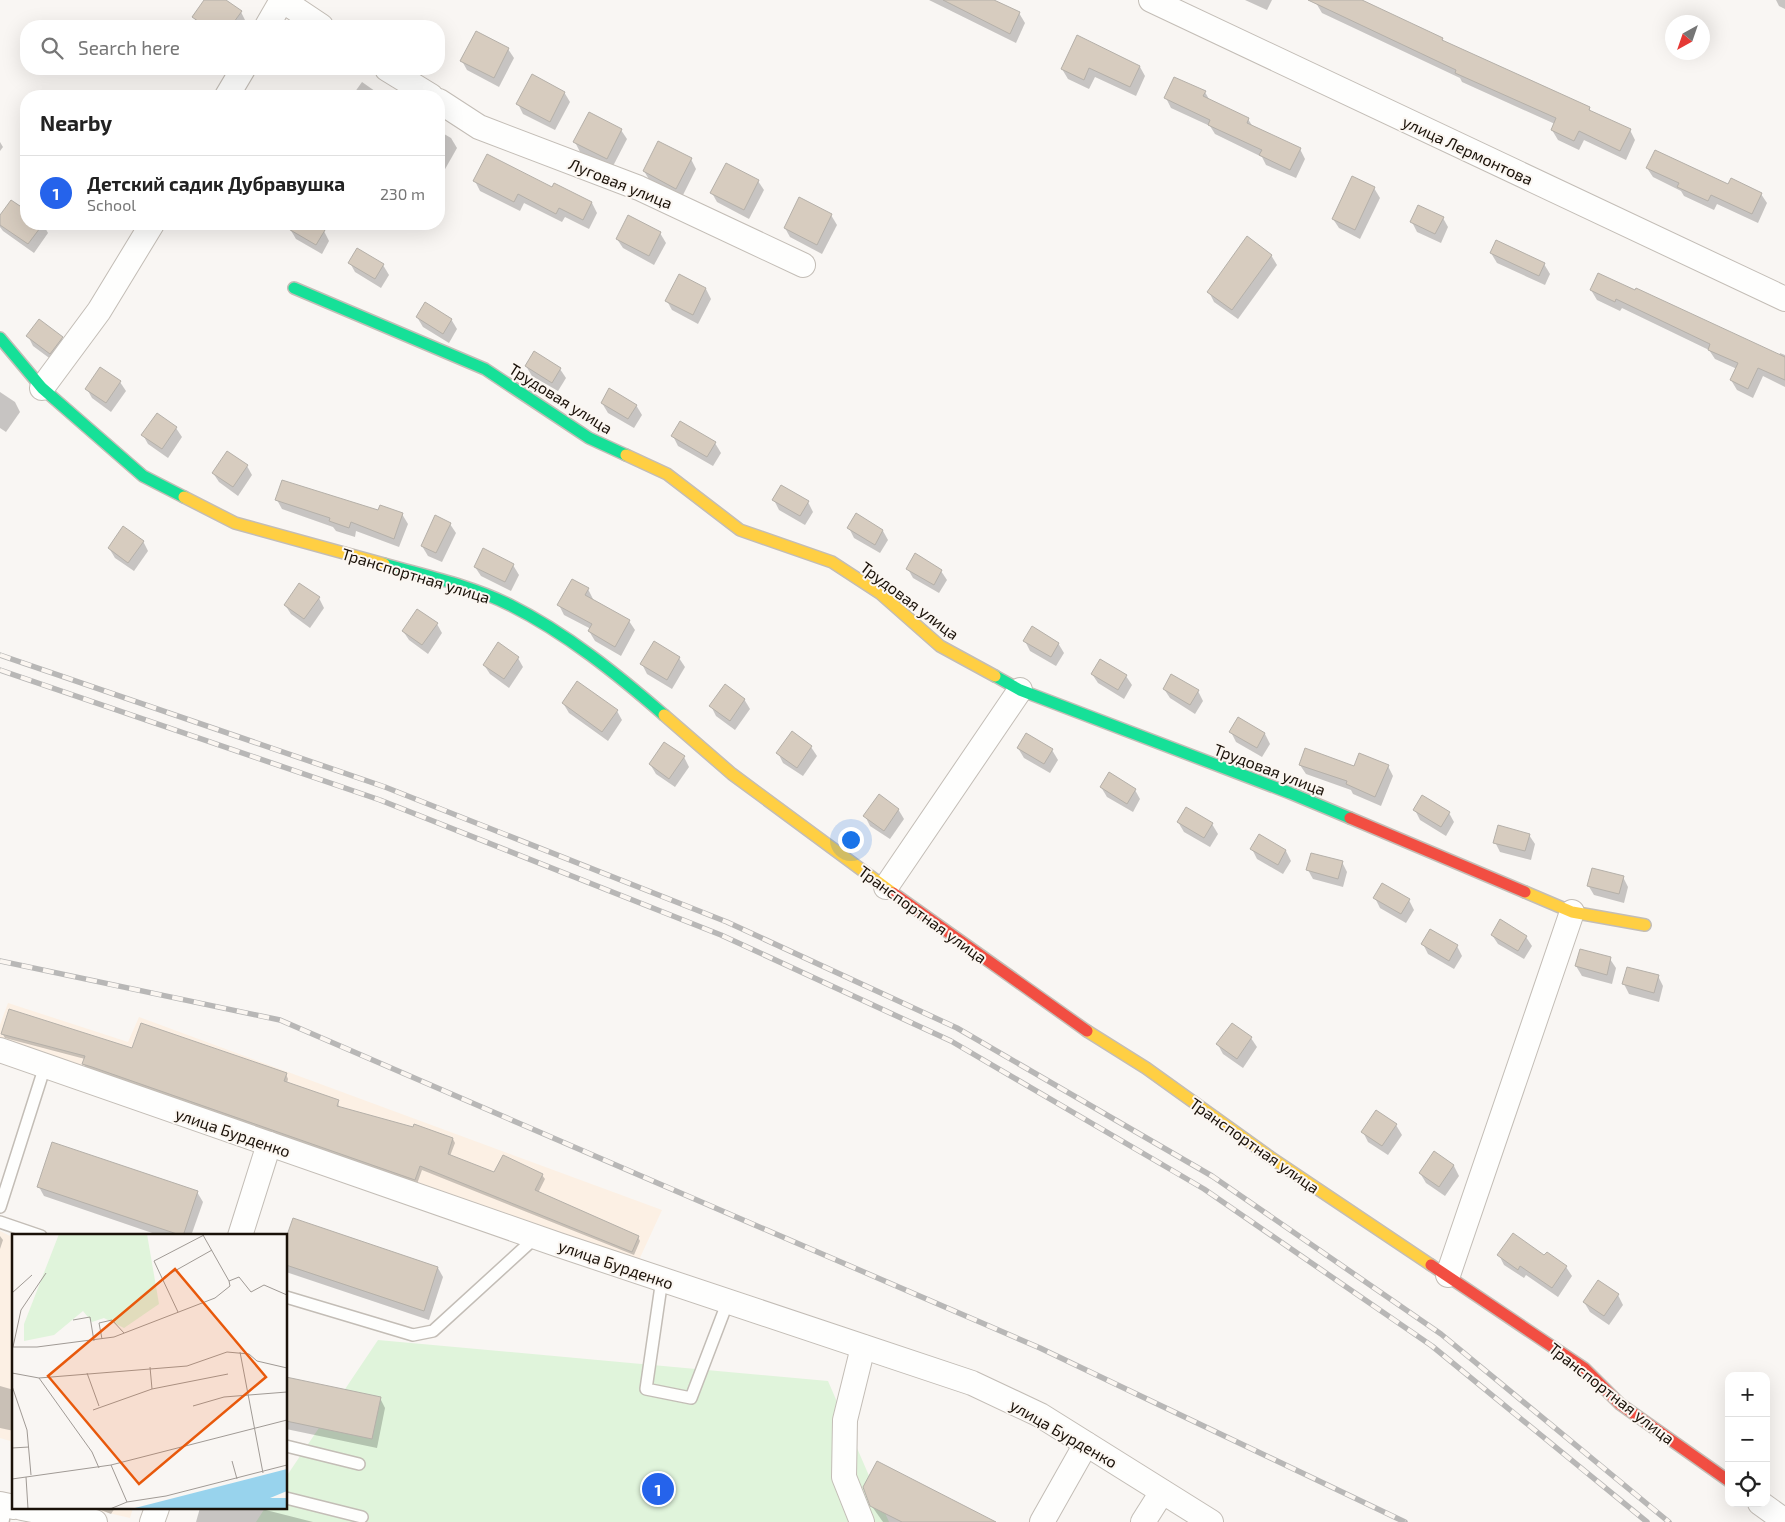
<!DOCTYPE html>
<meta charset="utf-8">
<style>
:root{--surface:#fff;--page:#f6f6f6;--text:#222;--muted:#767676;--line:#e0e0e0;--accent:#2563eb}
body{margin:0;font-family:"Exo 2",sans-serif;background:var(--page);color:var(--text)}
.controls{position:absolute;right:15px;bottom:15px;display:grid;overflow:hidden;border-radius:10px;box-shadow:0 5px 20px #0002}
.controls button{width:45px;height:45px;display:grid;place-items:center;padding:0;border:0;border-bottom:1px solid var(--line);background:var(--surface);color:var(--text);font:25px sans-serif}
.compass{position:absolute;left:1665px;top:15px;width:45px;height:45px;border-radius:50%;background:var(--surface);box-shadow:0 5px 20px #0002;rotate:220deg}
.you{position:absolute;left:850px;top:839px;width:18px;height:18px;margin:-12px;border:4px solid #fff;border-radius:50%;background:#1a73e8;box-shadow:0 0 0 8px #1a73e833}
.badge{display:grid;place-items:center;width:32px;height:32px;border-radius:50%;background:var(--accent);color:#fff;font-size:16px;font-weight:700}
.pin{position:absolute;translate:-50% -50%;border:2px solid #fff;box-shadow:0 1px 5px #0006}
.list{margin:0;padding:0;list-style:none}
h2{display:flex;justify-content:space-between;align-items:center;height:65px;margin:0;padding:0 20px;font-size:21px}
h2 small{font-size:16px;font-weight:400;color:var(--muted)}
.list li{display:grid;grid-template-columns:32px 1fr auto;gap:15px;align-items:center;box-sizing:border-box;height:75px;padding:0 20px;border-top:1px solid var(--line)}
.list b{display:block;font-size:19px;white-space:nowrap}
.list p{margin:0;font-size:16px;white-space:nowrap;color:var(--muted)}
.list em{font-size:16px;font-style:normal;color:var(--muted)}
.icon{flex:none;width:28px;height:28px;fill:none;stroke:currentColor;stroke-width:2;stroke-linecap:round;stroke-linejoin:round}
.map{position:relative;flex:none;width:1785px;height:1522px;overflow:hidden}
.search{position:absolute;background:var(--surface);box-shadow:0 5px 20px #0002;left:20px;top:20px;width:425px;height:55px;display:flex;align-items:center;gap:12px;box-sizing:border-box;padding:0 18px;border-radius:20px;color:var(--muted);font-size:19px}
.panel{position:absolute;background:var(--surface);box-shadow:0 5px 20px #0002;left:20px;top:90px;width:425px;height:140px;border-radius:20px}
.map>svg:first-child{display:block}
.built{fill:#fcf0e4}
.green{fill:#e0f4db}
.shadow{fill:#0003}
.building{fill:#d7ccbf;stroke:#b5b0a9}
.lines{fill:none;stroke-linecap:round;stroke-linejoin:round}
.lane-casing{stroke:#c3bdb6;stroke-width:14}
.street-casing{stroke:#c3bdb6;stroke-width:26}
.fast-casing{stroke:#c3bdb6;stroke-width:14}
.slow-casing{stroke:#c3bdb6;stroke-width:14}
.jam-casing{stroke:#c3bdb6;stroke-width:14}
.lane{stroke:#fefefd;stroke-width:11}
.street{stroke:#fefefd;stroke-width:24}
.fast{stroke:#16e098;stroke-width:11}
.slow{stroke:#ffcf43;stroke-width:11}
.jam{stroke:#f24e42;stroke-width:11}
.rail-casing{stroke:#b8b7b6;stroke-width:5.5}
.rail{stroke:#fbf6f1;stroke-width:4;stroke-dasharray:11;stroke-linecap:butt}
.labels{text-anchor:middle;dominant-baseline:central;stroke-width:4;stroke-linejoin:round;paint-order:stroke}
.street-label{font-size:16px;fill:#1a1108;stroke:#fbf6f1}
.inset-road{fill:none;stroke:#a09a95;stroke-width:1}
.view{fill:#e8590c;fill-opacity:0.15;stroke:#e8590c;stroke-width:2.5}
.inset-edge{fill:none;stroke:#1a1108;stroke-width:2.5}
</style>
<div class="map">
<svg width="1785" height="1522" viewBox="0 0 1785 1522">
<rect width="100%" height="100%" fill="#f9f6f3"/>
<g class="built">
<path d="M8 1003 128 1042 139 1017 662 1210 638 1262 0 1042V1025Z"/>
<path d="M0 1231 14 1238V1442L0 1438Z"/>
<path d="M87 1508H133L130 1518Z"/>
</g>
<path class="green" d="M378 1340 828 1381 889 1522H256L265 1508H286V1477Z"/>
<g class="shadow">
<path d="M206 0H224L241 12 246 22 243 26H199L194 17Z"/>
<path d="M929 0H993L1019 13 1025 23 1016 43Z"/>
<path d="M1245 0H1272L1267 10Z"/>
<path d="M1318 0H1361L1442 39 1445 43 1589 108 1591 112 1630 130 1635 140 1626 160 1584 140 1579 150 1558 140 1552 130 1555 124 1462 82 1460 78 1322 13 1316 3Z"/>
<path d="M1776 0H1785V9L1779 6Z"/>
<path d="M1077 37 1140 67 1145 76 1136 96 1095 77 1089 89 1068 79 1062 69Z"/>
<path d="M508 49 514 58 499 87 467 70 462 61Z"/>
<path d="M362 82 382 96H352Z"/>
<path d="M564 92 570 102 555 130 523 114 518 104Z"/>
<path d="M1205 92 1210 101 1248 119 1253 127 1300 149 1305 159 1296 178 1266 165 1262 157 1215 134 1210 126 1171 108 1166 98Z"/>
<path d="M621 130 627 139 612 168 580 152 575 142Z"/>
<path d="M439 131 451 138 457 148 444 171 439 168Z"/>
<path d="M0 142 3 147 0 151Z"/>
<path d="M691 159 696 169 682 197 650 181 644 171Z"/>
<path d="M1647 168 1761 194 1767 203 1758 223 1717 204 1714 210 1684 196 1681 191 1653 177Z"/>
<path d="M475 181 552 189 555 184 592 203 597 213 589 229 565 217 562 222 524 203 520 211 480 191Z"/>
<path d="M758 181 764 190 749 219 717 202 712 193Z"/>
<path d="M1374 188 1380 198 1360 239 1339 228 1333 219Z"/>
<path d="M800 199 831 215 837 225 822 254 790 237 785 228Z"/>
<path d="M11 201 26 212V224H43L48 233 34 253 3 231 0 227V217Z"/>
<path d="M1443 218 1448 227 1441 243 1417 232 1412 222Z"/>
<path d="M245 224H255L252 228Z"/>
<path d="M293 224H311L324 231 329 241 322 254 296 239 290 229Z"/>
<path d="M660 233 666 243 654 265 623 248 617 239Z"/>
<path d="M358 250 383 265 389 275 381 288 355 272 350 263Z"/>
<path d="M1491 253 1544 264 1550 274 1545 285 1497 263Z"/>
<path d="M1271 255 1277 265 1238 319 1214 302 1209 292Z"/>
<path d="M679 276 706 289 711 299 698 324 672 310 667 301Z"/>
<path d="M1591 290 1779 356 1780 353 1785 355V387L1763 376 1753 398 1737 390 1731 380 1737 369 1715 359 1709 350 1622 308 1620 311 1597 300Z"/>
<path d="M417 317 451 319 457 329 449 343 423 327Z"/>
<path d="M28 336 62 338 67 348 56 363 33 346Z"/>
<path d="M526 366 560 369 566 378 558 391 532 376Z"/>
<path d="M120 382 126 391 111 412 92 398 87 389Z"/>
<path d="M0 392 15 402 20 412 6 432 0 428Z"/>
<path d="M602 403 636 405 642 415 634 428 608 413Z"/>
<path d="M176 428 182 437 168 458 148 444 143 435Z"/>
<path d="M673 436 715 443 721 453 713 466 678 446Z"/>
<path d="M247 466 252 475 238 496 219 482 213 473Z"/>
<path d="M277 500 402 514 408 524 399 547 356 531 355 537 336 531 333 527 282 509Z"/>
<path d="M774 500 808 502 813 512 805 525 779 510Z"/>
<path d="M450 524 456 533 442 562 428 556 422 546Z"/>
<path d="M849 528 883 531 888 540 880 553 854 538Z"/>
<path d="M143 541 148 551 134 571 115 558 109 548Z"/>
<path d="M513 565 519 575 511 591 481 576 475 567Z"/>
<path d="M908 569 941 571 947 580 939 593 913 578Z"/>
<path d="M588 589 593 599 592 601 629 621 635 630 621 656 595 641 589 631 591 629 564 615 559 605Z"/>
<path d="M319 598 324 608 310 628 291 614 285 605Z"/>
<path d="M437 624 442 633 428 654 409 640 403 631Z"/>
<path d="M1025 641 1058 643 1064 653 1056 666 1030 651Z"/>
<path d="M518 658 523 667 509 688 490 674 484 665Z"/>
<path d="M679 658 685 667 672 689 647 674 642 664Z"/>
<path d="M1092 674 1126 676 1132 685 1124 699 1098 683Z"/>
<path d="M1164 689 1198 691 1203 701 1195 714 1170 698Z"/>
<path d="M744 699 750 709 735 730 716 716 711 706Z"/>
<path d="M563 703 617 711 622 720 608 741 569 713Z"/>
<path d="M1239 719 1265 734 1270 744 1262 757 1236 742 1231 732Z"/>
<path d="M1026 735 1052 750 1058 760 1050 773 1024 758 1018 748Z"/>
<path d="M811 747 817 756 803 776 783 763 778 753Z"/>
<path d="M684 757 689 767 675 787 656 774 650 764Z"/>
<path d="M1300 765 1388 766 1393 776 1381 806 1353 794 1351 790 1306 774Z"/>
<path d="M1101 787 1135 790 1140 799 1133 812 1107 797Z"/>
<path d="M898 809 904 819 890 839 870 826 865 816Z"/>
<path d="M1415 810 1449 813 1454 822 1446 836 1420 820Z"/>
<path d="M1178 822 1212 824 1218 834 1210 847 1184 832Z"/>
<path d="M1529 835 1535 844 1531 860 1500 852 1495 842Z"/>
<path d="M1260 836 1286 851 1291 861 1283 874 1257 859 1252 849Z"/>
<path d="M1342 862 1347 872 1343 887 1313 879 1308 870Z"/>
<path d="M1623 877 1628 887 1624 903 1594 895 1588 885Z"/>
<path d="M1375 898 1409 900 1414 910 1406 923 1380 908Z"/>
<path d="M1492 935 1526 937 1532 946 1524 959 1498 944Z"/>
<path d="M1423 944 1457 946 1462 956 1454 969 1428 954Z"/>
<path d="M1610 959 1616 968 1612 984 1582 976 1576 966Z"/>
<path d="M1658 976 1663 986 1659 1002 1629 994 1624 984Z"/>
<path d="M2 1033 133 1050 286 1074 288 1079 287 1083 338 1101 339 1108 453 1139 455 1143 450 1156 495 1173 542 1175 545 1179 538 1193 638 1237 640 1241 634 1255 422 1170 417 1184 86 1068 83 1063 85 1059 5 1038Z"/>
<path d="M1251 1038 1257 1047 1243 1068 1223 1054 1218 1045Z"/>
<path d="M1396 1125 1402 1135 1388 1155 1368 1142 1363 1132Z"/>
<path d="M1434 1153 1454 1166 1459 1176 1445 1196 1426 1183 1420 1173Z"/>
<path d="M39 1187 197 1192 203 1202 191 1236H161L44 1196Z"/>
<path d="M0 1236 3 1240 0 1249Z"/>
<path d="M286 1242 438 1268 443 1277 429 1320 286 1272Z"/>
<path d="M1547 1254 1566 1267 1572 1276 1558 1297 1526 1275 1524 1278 1504 1265 1499 1255 1545 1257Z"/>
<path d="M1618 1295 1623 1305 1609 1325 1590 1312 1584 1302Z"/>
<path d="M286 1378 380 1398 385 1408 377 1448 286 1429Z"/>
<path d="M0 1386 14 1390V1431L0 1428Z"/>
<path d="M871 1505 993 1522H883Z"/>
<path d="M96 1508H115L111 1514Z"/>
<path d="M200 1508H258L313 1522H196Z"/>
</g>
<g class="building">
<path d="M204 0H226L242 11 231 26H205L192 17Z"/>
<path d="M943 0H994L1020 12 1010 34Z"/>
<path d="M1308 0H1362L1443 38 1442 40 1590 107 1589 110 1631 129 1620 151 1579 131 1574 141 1551 130 1556 118 1455 73 1456 70Z"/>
<path d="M476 31 509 48 494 78 460 61Z"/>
<path d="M1077 35 1140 66 1130 87 1089 68 1084 80 1061 69Z"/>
<path d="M532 74 565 92 550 122 516 104Z"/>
<path d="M1174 77 1206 91 1203 96 1249 118 1247 123 1301 148 1290 170 1259 155 1262 150 1208 125 1210 120 1164 98Z"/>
<path d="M589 112 622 129 607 159 573 142Z"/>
<path d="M658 141 692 158 676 189 643 171Z"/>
<path d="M1655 150 1728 184 1731 178 1762 193 1752 214 1711 195 1708 201 1677 187 1679 183 1646 168Z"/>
<path d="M487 154 552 187 554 183 592 202 583 220 559 208 556 214 518 194 514 202 473 181Z"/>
<path d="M726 163 759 180 744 210 710 193Z"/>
<path d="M1352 176 1375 187 1355 230 1332 219Z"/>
<path d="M799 197 832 214 817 245 784 228Z"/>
<path d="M11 200 26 210V224H43L28 244 0 225V215Z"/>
<path d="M1418 205 1444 217 1435 234 1410 222Z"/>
<path d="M628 215 661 232 649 256 616 239Z"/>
<path d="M280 224H314L325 230 316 245Z"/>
<path d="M1247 236 1272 255 1232 310 1207 292Z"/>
<path d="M1496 240 1545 263 1539 276 1490 253Z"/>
<path d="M357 248 384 264 375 279 348 263Z"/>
<path d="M1598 273 1635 290 1636 288 1785 357V380L1758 368 1748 389 1730 380 1738 363 1708 350 1710 344 1616 299 1615 302 1590 290Z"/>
<path d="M679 274 706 288 693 315 665 301Z"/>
<path d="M425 302 452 319 443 334 416 317Z"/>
<path d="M39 319 63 337 50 354 26 336Z"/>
<path d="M534 351 561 368 552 383 525 366Z"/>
<path d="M100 367 121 381 106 403 85 389Z"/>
<path d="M609 388 637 405 628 419 601 403Z"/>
<path d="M157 413 177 427 162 449 141 435Z"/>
<path d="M680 421 716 442 707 457 671 436Z"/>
<path d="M227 451 248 465 233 487 212 473Z"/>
<path d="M282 480 378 510 380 505 403 513 394 539 351 522 349 528 329 521 330 518 275 500Z"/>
<path d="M781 485 809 501 800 516 772 500Z"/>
<path d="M856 513 883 530 875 545 847 528Z"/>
<path d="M435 515 451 523 436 553 421 546Z"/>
<path d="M123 526 144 541 128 563 108 548Z"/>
<path d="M483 548 514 564 505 582 474 567Z"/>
<path d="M915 553 942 570 934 585 906 569Z"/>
<path d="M572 579 589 588 585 595 630 620 615 647 588 631 592 624 557 605Z"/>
<path d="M299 583 320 597 304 619 284 605Z"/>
<path d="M417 609 438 623 422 645 402 631Z"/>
<path d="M1032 626 1059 643 1051 657 1023 641Z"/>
<path d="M654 641 680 657 667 680 640 664Z"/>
<path d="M498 642 519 657 504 679 483 665Z"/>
<path d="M1100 659 1127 675 1118 690 1091 674Z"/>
<path d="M1171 674 1199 690 1190 705 1163 689Z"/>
<path d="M577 681 618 710 602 732 562 703Z"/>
<path d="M725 684 745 699 730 721 709 706Z"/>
<path d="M1238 717 1265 733 1257 748 1229 732Z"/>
<path d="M792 731 812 746 797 768 776 753Z"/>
<path d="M1026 733 1053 749 1044 764 1017 748Z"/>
<path d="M664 742 685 756 669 779 649 764Z"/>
<path d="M1305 748 1354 766 1359 753 1389 765 1375 797 1346 784 1347 781 1299 765Z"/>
<path d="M1109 772 1136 789 1127 804 1100 787Z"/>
<path d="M879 794 899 809 884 831 863 816Z"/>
<path d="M1422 795 1450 812 1441 827 1413 810Z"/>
<path d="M1186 807 1213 823 1204 838 1177 822Z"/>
<path d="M1498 825 1530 834 1525 851 1493 843Z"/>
<path d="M1259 834 1286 850 1278 865 1250 849Z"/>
<path d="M1311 853 1343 861 1338 879 1306 870Z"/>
<path d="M1592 868 1624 876 1619 894 1587 886Z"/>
<path d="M1382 883 1410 899 1401 914 1373 898Z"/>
<path d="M1500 919 1527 936 1518 951 1491 935Z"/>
<path d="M1430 929 1458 945 1449 961 1421 944Z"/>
<path d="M1580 949 1611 957 1607 975 1575 966Z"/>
<path d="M1627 967 1659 975 1654 993 1622 984Z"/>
<path d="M9 1009 132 1048 141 1023 287 1073 284 1081 339 1100 337 1106 413 1127 414 1124 453 1138 448 1154 494 1172 503 1155 543 1174 535 1190 639 1236 632 1252 420 1166 415 1180 92 1067 82 1064 85 1056 1 1034Z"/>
<path d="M1232 1023 1252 1037 1237 1059 1216 1044Z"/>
<path d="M1376 1110 1397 1124 1382 1146 1361 1132Z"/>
<path d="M52 1142 198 1191 183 1236 37 1187Z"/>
<path d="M1434 1151 1454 1165 1439 1187 1419 1173Z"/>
<path d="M293 1218 438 1267 424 1311 286 1265V1238Z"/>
<path d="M1513 1233 1544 1255 1547 1252 1567 1266 1552 1288 1520 1266 1518 1270 1497 1255Z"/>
<path d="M1598 1280 1619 1294 1604 1316 1583 1302Z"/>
<path d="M286 1377 381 1397 372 1439 286 1421Z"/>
<path d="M877 1461 996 1522H902L870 1506 863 1487Z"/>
</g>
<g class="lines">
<g class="lane-casing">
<g id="lane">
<path d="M0 1207 45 1066"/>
<path d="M0 1222 41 1236"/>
<path d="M662 1279 646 1389 691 1398 728 1301"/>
<path d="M286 1297 413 1335 433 1331 536 1237"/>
<path d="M286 1446 359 1464"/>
<path d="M286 1498 362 1517"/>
<path d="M3 1522 6 1505"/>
</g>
</g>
<g class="street-casing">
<g id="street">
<path d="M282 0 321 26"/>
<path d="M1151 0 1785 299"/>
<path d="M267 26 282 0"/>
<path d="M387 69 431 96"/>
<path d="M227 96 243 69"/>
<path d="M439 101 479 127 639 188 803 265"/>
<path d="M42 388 99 311 152 224"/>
<path d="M886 887 1020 690"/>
<path d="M0 1050 559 1245 972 1383 1040 1415 1211 1522"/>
<path d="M240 1236 269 1144"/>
<path d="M1448 1275 1572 912"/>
<path d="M1760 1503 1785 1521"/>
<path d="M0 1504 14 1507"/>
<path d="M22 1508 95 1522"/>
<path d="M152 1522 157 1508"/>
<path d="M862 1522 844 1477 845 1420 863 1347"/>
<path d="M1042 1522 1086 1444"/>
<path d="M1143 1522 1162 1492"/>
</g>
</g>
<g class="fast-casing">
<g id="fast">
<path d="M294 288 485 369 589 438 626 455"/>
<path d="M0 338 42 388 143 476 184 497"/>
<path d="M384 564C426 576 470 585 510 605 566 633 617 674 664 715"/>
<path d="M995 676 1020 690 1290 793 1350 818"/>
</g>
</g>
<g class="slow-casing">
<g id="slow">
<path d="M626 455 667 474 740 530 832 562 881 594 940 646 995 676"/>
<path d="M184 497 235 523 384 564"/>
<path d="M664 715 732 774 893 893"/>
<path d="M1525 892 1572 912 1645 925"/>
<path d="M1087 1031 1146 1068 1270 1157 1431 1265"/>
</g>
</g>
<g class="jam-casing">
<g id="jam">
<path d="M1350 818 1525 892"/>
<path d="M893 893 1087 1031"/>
<path d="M1431 1265 1584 1368 1620 1404 1729 1481"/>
</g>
</g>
<use href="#lane" class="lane"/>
<use href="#street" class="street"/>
<use href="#fast" class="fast"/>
<use href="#slow" class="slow"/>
<use href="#jam" class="jam"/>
<g class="rail-casing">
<g id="rail">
<path d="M0 655 385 787 727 922 957 1028 1212 1176 1441 1334 1669 1522"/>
<path d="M0 670 380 800 721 935 951 1041 1204 1189 1432 1346 1647 1522"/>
<path d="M0 961 280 1020 1040 1348 1405 1522"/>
</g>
</g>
<use href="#rail" class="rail"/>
</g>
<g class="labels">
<g class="street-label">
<text transform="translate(1468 150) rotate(25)">улица Лермонтова</text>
<text transform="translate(621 183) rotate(22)">Луговая улица</text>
<text transform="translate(561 398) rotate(32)">Трудовая улица</text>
<text transform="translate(416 575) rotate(17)">Транспортная улица</text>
<text transform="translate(910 600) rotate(37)">Трудовая улица</text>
<text transform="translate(1270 769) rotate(21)">Трудовая улица</text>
<text transform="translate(923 914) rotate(36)">Транспортная улица</text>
<text transform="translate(233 1132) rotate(19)">улица Бурденко</text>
<text transform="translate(1255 1145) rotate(35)">Транспортная улица</text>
<text transform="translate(616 1264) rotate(19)">улица Бурденко</text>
<text transform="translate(1612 1393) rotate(38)">Транспортная улица</text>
<text transform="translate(1064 1433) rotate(30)">улица Бурденко</text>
</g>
</g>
<g transform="translate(12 1234)">
<rect width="275" height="275" fill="#f9f6f3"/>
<path d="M47 0H135L147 70 112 94 92 84 80 88 71 77 42 101 12 107V90Z" fill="#e0f4db"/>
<path d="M275 235V257L258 264H275V275H119Z" fill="#98d3ed"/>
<path class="inset-road" d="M191 1 217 47M152 43 200 16M217 47 227 43 239 58 252 51 275 61M0 59 20 41M166 78 142 27 192 1M61 86 78 83 82 107M90 105 87 89 100 86 112 99M0 113H25L102 103 203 64 218 52 217 47M1 113 9 76 34 39M228 118 251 239M138 133 140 155M0 139 27 144M75 139 87 172M27 144 175 132 215 118 237 120 245 127 275 134M27 144 80 218 87 234M0 152 15 196 19 241M181 172 212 163 275 158M81 176 140 155 216 140M0 214 17 213M220 227 225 245M99 231 115 268M14 243 16 275M0 245 99 231 275 186M98 275 115 268 154 262 275 231"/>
<path class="view" d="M163 35 254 143 127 250 36 142Z"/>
<rect width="275" height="275" class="inset-edge"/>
</g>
</svg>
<div class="controls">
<button>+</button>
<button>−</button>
<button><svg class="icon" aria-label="locate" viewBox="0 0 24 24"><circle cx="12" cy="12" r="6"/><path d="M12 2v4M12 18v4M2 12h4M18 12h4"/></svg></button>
</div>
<svg class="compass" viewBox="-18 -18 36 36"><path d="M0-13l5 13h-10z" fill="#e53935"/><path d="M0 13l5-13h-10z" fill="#767676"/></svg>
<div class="you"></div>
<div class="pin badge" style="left:658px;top:1489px">1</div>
<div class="search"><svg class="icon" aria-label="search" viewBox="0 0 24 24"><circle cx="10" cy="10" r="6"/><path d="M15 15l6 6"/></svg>Search here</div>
<section class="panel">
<h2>Nearby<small></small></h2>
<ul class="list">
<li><span class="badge">1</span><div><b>Детский садик Дубравушка</b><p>School</p></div><em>230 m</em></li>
</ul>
</section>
</div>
